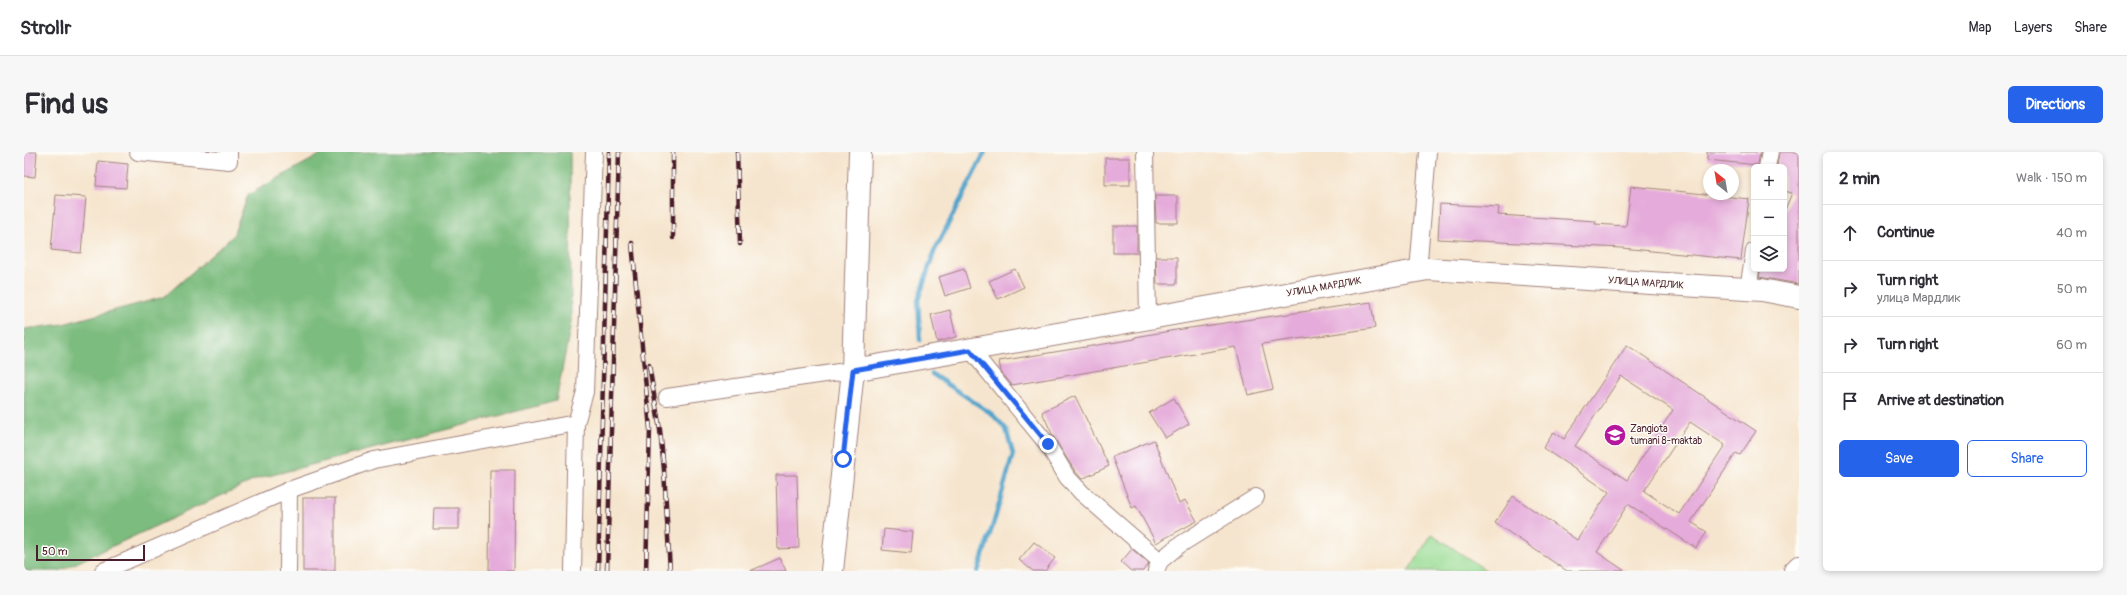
<!DOCTYPE html>
<meta charset="utf-8">
<style>
:root{--surface:#fff;--page:#f7f7f7;--text:#2b2b33;--muted:#7c7c81;--line:#e1e1e2;--accent:#2563eb}
body{margin:0;font-family:Pangolin,sans-serif;background:var(--page);color:var(--text)}
.controls{position:absolute;right:12px;top:12px;display:grid;overflow:hidden;border-radius:6px;box-shadow:0 2px 6px #0003}
.controls button{width:36px;height:36px;display:grid;place-items:center;padding:0;border:0;border-bottom:1px solid var(--line);background:var(--surface);color:var(--text);font:20px sans-serif}
.compass{position:absolute;left:1679px;top:12px;width:36px;height:36px;border-radius:50%;background:var(--surface);box-shadow:0 2px 6px #0003;rotate:329deg}
.scale{position:absolute;left:12px;bottom:10px;width:109px;box-sizing:border-box;padding-left:4px;border:2px solid #4a1f2b;border-top:0;font-size:11px;line-height:14px;white-space:nowrap;color:#4a1f2b;-webkit-text-stroke:3px #fdfcf7;paint-order:stroke}
.stop{position:absolute;width:12px;height:12px;margin:-9px;border:3px solid #2563eb;border-radius:50%;background:#fff}
.stop.end{background:#2563eb;border-color:#fff;box-shadow:0 1px 4px #0008}
.list{margin:0;padding:0;list-style:none}
h2{display:flex;justify-content:space-between;align-items:center;height:52px;margin:0;padding:0 16px;font-size:17px}
h2 small{font-size:13px;font-weight:400;color:var(--muted)}
.list li{display:grid;grid-template-columns:26px 1fr auto;gap:12px;align-items:center;box-sizing:border-box;height:56px;padding:0 16px;border-top:1px solid var(--line)}
.list b{display:block;font-size:15px;white-space:nowrap}
.list p{margin:0;font-size:13px;white-space:nowrap;color:var(--muted)}
.list em{font-size:13px;font-style:normal;color:var(--muted)}
.actions{display:flex;gap:8px;padding:12px 16px}
.actions a{flex:1;padding:9px 0;border:1px solid var(--accent);border-radius:6px;text-align:center;font-size:14px;color:var(--accent)}
.actions .main{background:var(--accent);color:#fff}
.icon{flex:none;width:22px;height:22px;fill:none;stroke:currentColor;stroke-width:2;stroke-linecap:round;stroke-linejoin:round}
.map{position:relative;flex:none;width:1775px;height:419px;overflow:hidden;border-radius:6px}
header{display:flex;align-items:center;gap:24px;box-sizing:border-box;height:56px;padding:0 20px;background:var(--surface);border-bottom:1px solid var(--line)}
header strong{font-size:19px}
nav{display:flex;gap:22px;margin-inline-start:auto;font-size:14px}
.intro{display:flex;align-items:center;justify-content:space-between;box-sizing:border-box;height:96px;padding:0 24px}
h1{margin:0;font-size:28px}
.button{padding:10px 18px;border-radius:6px;background:var(--accent);color:#fff;font-size:14px;font-weight:700}
main{display:flex;gap:24px;padding:0 24px}
aside{flex:1;background:var(--surface);border-radius:6px;box-shadow:0 2px 6px #0003}
.map>svg:first-child{display:block}
.green{fill:#9adc94;stroke:#727e60}
.forest{fill:#7bbc7e;stroke:#626e54}
.lines{fill:none;stroke-linecap:round;stroke-linejoin:round}
.stream{stroke:#50a3cb;stroke-width:4.5}
.building{fill:#e5abda;fill-rule:evenodd}
.street-casing{stroke:#a0827c;stroke-width:18}
.secondary-casing{stroke:#a0827c;stroke-width:24}
.street{stroke:#fff;stroke-width:16}
.secondary{stroke:#fff;stroke-width:22}
.rail-casing{stroke:#4a1f2b;stroke-width:4.5}
.rail{stroke:#fdfcf7;stroke-width:3;stroke-dasharray:9;stroke-linecap:butt}
.route{stroke:#2563eb;stroke-width:5}
.labels{text-anchor:middle;dominant-baseline:central;stroke-width:3;stroke-linejoin:round;paint-order:stroke}
.street-label{font-size:10px;fill:#4a1f2b;stroke:#fdfcf7}
.poi-label{font-size:10px;fill:#4a1f2b;stroke:#fdfcf7;text-anchor:start}
</style>
<header>
<strong>Strollr</strong>
<nav><a>Map</a><a>Layers</a><a>Share</a></nav>
</header>
<div class="intro"><h1>Find us</h1><a class="button">Directions</a></div>
<main>
<div class="map">
<svg width="1775" height="419" viewBox="0 0 1775 419">
<rect width="100%" height="100%" fill="#fdfcf7"/>
<filter id="ink" filterUnits="userSpaceOnUse"><feTurbulence type="fractalNoise" baseFrequency=".025" numOctaves="2"/><feDisplacementMap in="SourceGraphic" scale="8" xChannelSelector="R" yChannelSelector="G"/><feConvolveMatrix kernelMatrix="1 2 1 2 8 2 1 2 1" color-interpolation-filters="sRGB"/></filter>
<filter id="wash" filterUnits="userSpaceOnUse"><feTurbulence type="fractalNoise" baseFrequency=".012" numOctaves="4" result="noise"/><feDisplacementMap in="SourceGraphic" scale="16" xChannelSelector="R" yChannelSelector="G"/><feGaussianBlur stdDeviation="0.9" result="paint"/><feColorMatrix in="noise" values="0 0 0 0 0 0 0 0 0 0 0 0 0 0 0 0 0 1.4 0 .05"/><feComposite in="paint" operator="in"/></filter>
<g filter="url(#wash)">
<rect width="100%" height="100%" fill="#f6e5ce"/>
<path class="green" d="M1408 382 1463 419H1384Z"/>
<path class="forest" d="M301 0H546L547 171 532 249 233 327 35 419H0V177L39 172 140 145 209 84 224 43Z"/>
<g class="lines">
<g class="stream">
<path d="M896 188 894 148 910 100 961 0"/>
<path d="M908 222 968 262 982 277 989 302 972 363 954 419"/>
</g>
</g>
<g id="blocks">
<g class="building">
<path d="M0 0H13L11 25 0 24Z"/>
<path d="M1683 0H1736L1734 13 1683 8Z"/>
<path d="M1755 0H1775V132L1735 125 1737 117H1760V60L1768 41 1760 39V15H1753Z"/>
<rect x="1081" y="6" width="25" height="27"/>
<path d="M74 9 104 12 102 36 72 34Z"/>
<path d="M1607 34 1725 47 1717 108 1598 96 1414 87 1416 52 1475 55 1474 63 1572 69 1571 72 1602 74Z"/>
<path d="M32 43 62 45 57 101 27 98Z"/>
<path d="M1131 44H1154V71H1132Z"/>
<rect x="1089" y="74" width="24" height="27"/>
<path d="M1132 105H1153V132H1133Z"/>
<path d="M940 117 946 136 921 144 915 125Z"/>
<path d="M991 117 1000 135 974 147 965 129Z"/>
<path d="M1347 150 1351 176 1238 192 1249 237 1224 243 1212 195 988 233 977 220 975 209 1111 187V185L1152 178Z"/>
<path d="M926 158 932 185 913 190 907 163Z"/>
<path d="M1603 193 1732 279 1716 303 1712 301 1667 370 1683 380 1672 396 1604 352 1573 400 1601 419H1543L1471 371 1489 344 1553 388 1585 340 1519 296 1530 280 1540 287ZM1597 224 1649 258 1603 328 1551 294ZM1666 270 1701 293 1655 362 1620 339Z"/>
<path d="M1051 244 1085 314 1058 327 1051 319 1030 286 1018 260Z"/>
<path d="M1150 246 1165 272 1141 286 1125 261Z"/>
<path d="M1130 288 1155 352 1161 348 1173 369 1132 391 1112 354 1108 356 1088 305Z"/>
<path d="M466 318H491L490 419H465Z"/>
<path d="M752 323H773L775 396 754 397Z"/>
<rect x="279" y="346" width="32" height="73"/>
<path d="M410 356H435V377H409Z"/>
<path d="M860 377 889 380 887 401 858 398Z"/>
<path d="M1010 390 1031 406 1021 419H1009L995 408Z"/>
<path d="M1108 397 1125 412 1119 419H1107L1097 410Z"/>
<path d="M756 406 762 419H726Z"/>
</g>
</g>
</g>
<g filter="url(#ink)">
<use href="#blocks" fill-opacity="0" stroke="#a0827c" stroke-width="1"/>
<g class="lines">
<g class="street-casing">
<g id="street">
<path d="M114 0 205 9V0"/>
<path d="M1121 0 1124 167"/>
<path d="M1743 15 1746 0"/>
<path d="M1394 119 1404 0"/>
<path d="M1724 137 1730 99"/>
<path d="M946 197 1024 293 1043 325 1058 341 1136 409"/>
<path d="M643 245 829 218"/>
<path d="M79 419 265 338 350 308 552 271"/>
<path d="M264 419 265 338"/>
<path d="M549 419 552 271 561 240 570 0"/>
<path d="M1132 419 1136 409 1154 394 1232 345"/>
</g>
</g>
<g class="secondary-casing">
<g id="secondary">
<path d="M829 218 1404 117 1738 138 1775 145"/>
<path d="M808 419 829 218 836 0"/>
<path d="M1771 419 1775 415"/>
</g>
</g>
<use href="#street" class="street"/>
<use href="#secondary" class="secondary"/>
<g class="rail-casing">
<g id="rail">
<path d="M649 0V86"/>
<path d="M713 0 716 92"/>
<path d="M608 91 626 277 622 419"/>
<path d="M625 213 636 278 640 318 646 419"/>
<path d="M574 419 585 0"/>
<path d="M583 419 595 0"/>
</g>
</g>
<use href="#rail" class="rail"/>
</g>
</g>
<g class="lines" filter="url(#ink)">
<path class="route" d="M819 307 829 218 946 198 1024 292"/>
</g>
<defs>
<g id="school-disc" transform="scale(1.15)"><circle r="9.5" fill="#b5179e" stroke="#fdfcf7"/><path d="M0-5L7-2L0 1L-7-2ZM-4 1L0 2.5L4 1V4Q0 6-4 4Z" fill="#fff"/></g>
</defs>
<g fill-rule="evenodd">
<use href="#school-disc" x="1591" y="283"/>
</g>
<g class="labels">
<g class="street-label">
<text transform="translate(1622 131) rotate(4)">УЛИЦА МАРДЛИК</text>
<text transform="translate(1300 135) rotate(-10)">УЛИЦА МАРДЛИК</text>
</g>
<g class="poi-label">
<text x="1606" y="277">Zangiota<tspan x="1606" dy="12">tumani 8-maktab</tspan></text>
</g>
</g>
</svg>
<div class="controls">
<button>+</button>
<button>−</button>
<button><svg class="icon" aria-label="layers" viewBox="0 0 24 24"><path d="M12 4l9 5-9 5-9-5zM3 14l9 5 9-5"/></svg></button>
</div>
<svg class="compass" viewBox="-18 -18 36 36"><path d="M0-13l5 13h-10z" fill="#e53935"/><path d="M0 13l5-13h-10z" fill="#7c7c81"/></svg>
<div class="scale">50 m</div>
<div class="stop" style="left:819px;top:307px"></div>
<div class="stop end" style="left:1024px;top:292px"></div>
</div>
<aside>
<h2>2 min<small>Walk · 150 m</small></h2>
<ul class="list">
<li><svg class="icon" aria-label="ahead" viewBox="0 0 24 24"><path d="M12 20V5M6 11l6-6 6 6"/></svg><div><b>Continue</b></div><em>40 m</em></li>
<li><svg class="icon" aria-label="right" viewBox="0 0 24 24"><path d="M7 20v-9h11M14 6l5 5-5 5"/></svg><div><b>Turn right</b><p>улица Мардлик</p></div><em>50 m</em></li>
<li><svg class="icon" aria-label="right" viewBox="0 0 24 24"><path d="M7 20v-9h11M14 6l5 5-5 5"/></svg><div><b>Turn right</b></div><em>60 m</em></li>
<li><svg class="icon" aria-label="arrive" viewBox="0 0 24 24"><path d="M6 21V4h12l-3 4 3 4H6"/></svg><div><b>Arrive at destination</b></div></li>
</ul>
<div class="actions"><a class="main">Save</a><a>Share</a></div>
</aside>
</main>
